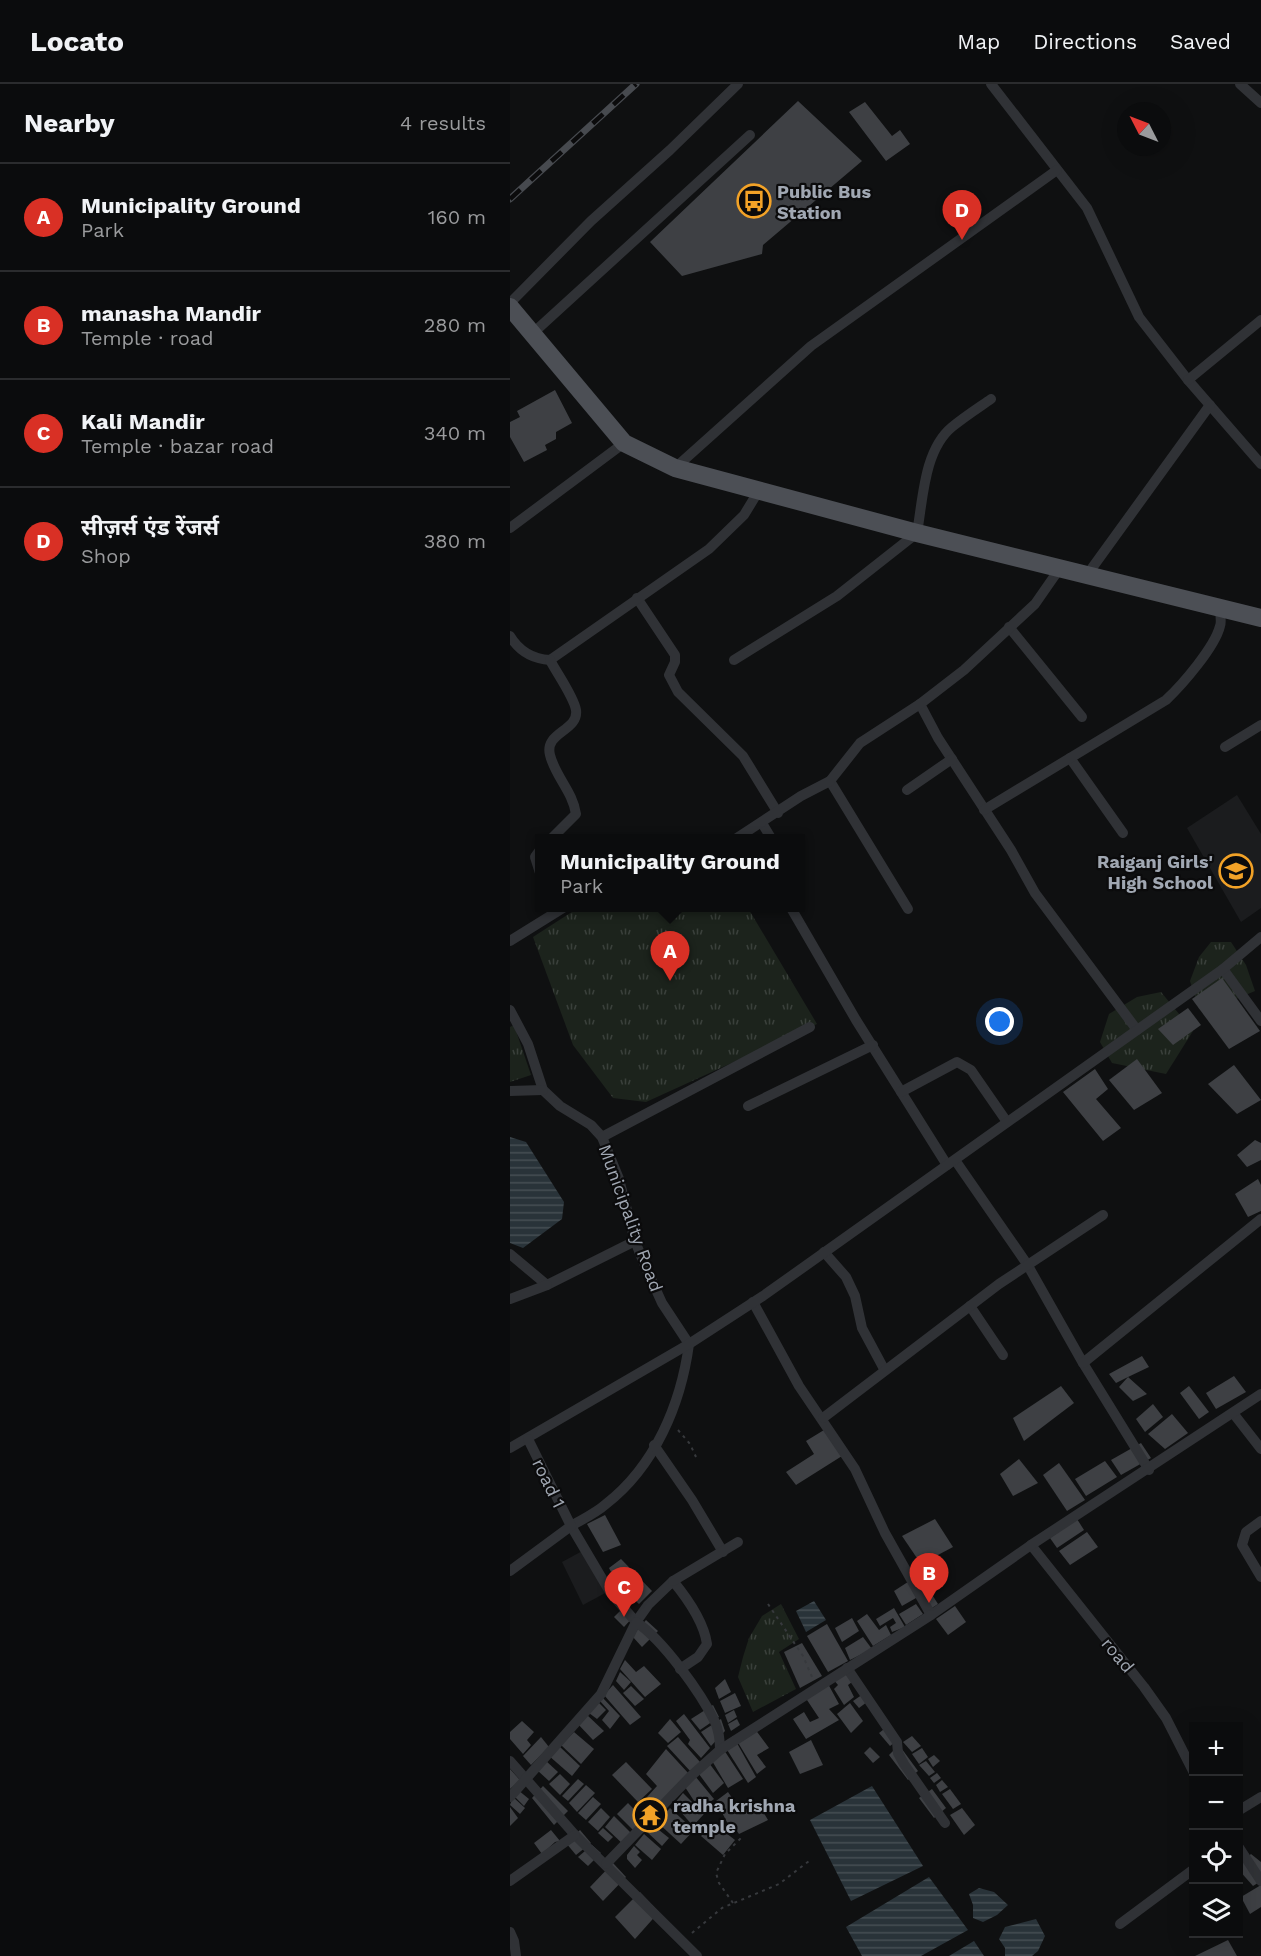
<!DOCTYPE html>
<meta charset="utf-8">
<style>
:root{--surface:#0b0c0d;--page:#141516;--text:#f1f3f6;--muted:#9a9b9d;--line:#2b2c2e;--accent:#d93025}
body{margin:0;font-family:"Work Sans","Noto Sans Devanagari",sans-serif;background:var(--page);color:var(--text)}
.controls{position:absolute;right:18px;bottom:18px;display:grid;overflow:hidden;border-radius:0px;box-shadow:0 6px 24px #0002}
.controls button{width:54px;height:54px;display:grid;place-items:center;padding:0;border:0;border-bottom:2px solid var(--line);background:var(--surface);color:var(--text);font:30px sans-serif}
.compass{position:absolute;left:607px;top:18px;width:54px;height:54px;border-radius:50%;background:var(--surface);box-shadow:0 6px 24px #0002;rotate:312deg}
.you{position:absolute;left:490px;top:938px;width:21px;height:21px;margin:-15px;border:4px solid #fff;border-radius:50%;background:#1a73e8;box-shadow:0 0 0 9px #1a73e833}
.badge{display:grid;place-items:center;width:39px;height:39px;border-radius:50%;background:var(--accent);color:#fff;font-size:20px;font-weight:700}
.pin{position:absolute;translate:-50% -50px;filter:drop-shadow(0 2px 3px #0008)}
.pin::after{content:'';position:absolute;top:32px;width:21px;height:18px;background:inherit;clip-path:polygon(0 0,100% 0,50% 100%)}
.popup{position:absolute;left:25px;top:750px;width:270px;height:78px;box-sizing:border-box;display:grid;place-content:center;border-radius:0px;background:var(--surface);filter:drop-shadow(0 2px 4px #0005);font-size:20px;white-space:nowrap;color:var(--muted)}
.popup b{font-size:22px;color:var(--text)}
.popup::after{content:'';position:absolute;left:50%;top:100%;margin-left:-12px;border:12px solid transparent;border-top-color:var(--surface)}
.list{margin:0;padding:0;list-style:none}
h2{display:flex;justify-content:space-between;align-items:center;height:78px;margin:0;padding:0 24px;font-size:26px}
h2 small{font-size:20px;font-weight:400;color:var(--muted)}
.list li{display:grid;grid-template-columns:39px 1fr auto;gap:18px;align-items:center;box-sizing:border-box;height:108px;padding:0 24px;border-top:2px solid var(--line)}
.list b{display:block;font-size:22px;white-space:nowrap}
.list p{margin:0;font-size:20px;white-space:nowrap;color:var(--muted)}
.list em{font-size:20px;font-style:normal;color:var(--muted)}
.icon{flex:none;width:33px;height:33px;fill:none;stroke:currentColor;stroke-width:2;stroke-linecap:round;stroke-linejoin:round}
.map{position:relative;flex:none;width:751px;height:1872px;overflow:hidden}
header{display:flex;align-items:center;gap:36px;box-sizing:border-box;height:84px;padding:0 30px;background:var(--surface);border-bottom:2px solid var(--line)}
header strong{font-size:28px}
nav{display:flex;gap:33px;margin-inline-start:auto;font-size:21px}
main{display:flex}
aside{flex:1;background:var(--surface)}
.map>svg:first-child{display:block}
.built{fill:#1b1c1e}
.park{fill:url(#park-tufts)}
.water{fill:url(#water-rules)}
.building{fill:#3e4044}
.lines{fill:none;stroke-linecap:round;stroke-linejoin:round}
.path{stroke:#37393d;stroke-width:2;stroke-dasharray:3 4.5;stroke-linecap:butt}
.street{stroke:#303236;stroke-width:10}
.primary{stroke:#4c4f55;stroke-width:18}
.rail-casing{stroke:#474a4f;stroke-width:7}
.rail{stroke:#0b0b0c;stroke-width:4.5;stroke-dasharray:14;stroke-linecap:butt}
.labels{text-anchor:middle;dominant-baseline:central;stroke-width:4.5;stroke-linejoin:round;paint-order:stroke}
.poi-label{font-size:18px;font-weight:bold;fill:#a0a7b2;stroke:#0b0b0c;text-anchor:start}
.street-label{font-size:18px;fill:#a0a7b2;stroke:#0b0b0c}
</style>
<header>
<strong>Locato</strong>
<nav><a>Map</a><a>Directions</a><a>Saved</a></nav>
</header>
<main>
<aside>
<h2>Nearby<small>4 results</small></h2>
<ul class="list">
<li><span class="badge">A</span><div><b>Municipality Ground</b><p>Park</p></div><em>160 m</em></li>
<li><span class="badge">B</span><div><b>manasha Mandir</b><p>Temple · road</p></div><em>280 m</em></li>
<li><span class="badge">C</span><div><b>Kali Mandir</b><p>Temple · bazar road</p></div><em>340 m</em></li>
<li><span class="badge">D</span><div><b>सीज़र्स एंड रेंजर्स</b><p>Shop</p></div><em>380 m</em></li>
</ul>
</aside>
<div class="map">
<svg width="751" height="1872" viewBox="0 0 751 1872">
<defs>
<pattern id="park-tufts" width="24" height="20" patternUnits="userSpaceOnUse" patternTransform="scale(1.5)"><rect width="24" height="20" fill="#1c231c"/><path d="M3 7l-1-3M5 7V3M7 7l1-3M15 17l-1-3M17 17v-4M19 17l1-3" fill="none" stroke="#3a403b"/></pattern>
<pattern id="water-rules" width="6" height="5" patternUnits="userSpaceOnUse" patternTransform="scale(1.5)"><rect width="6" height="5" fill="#293339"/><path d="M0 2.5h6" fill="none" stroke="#454e53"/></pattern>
</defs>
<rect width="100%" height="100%" fill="#0f1011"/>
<g class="built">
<path d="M727 711 751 750V824L731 838 677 744Z"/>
<path d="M76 1465 99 1507 73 1521 52 1478Z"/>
</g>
<g class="park">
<path d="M68 824H238L307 940 136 1018 103 1014 63 961 23 853Z"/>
<path d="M701 858H721L736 881 745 907 707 923 689 925 680 897 689 873Z"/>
<path d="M651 908 683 947 656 990 602 979 590 958 599 930 627 913Z"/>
<path d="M4 941 21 991 0 998V943Z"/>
<path d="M271 1520 289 1555 269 1568 286 1605 243 1628 228 1593 233 1573 239 1554 252 1532Z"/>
</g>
<g class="water">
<path d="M0 1053 16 1058 54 1118 52 1135 13 1164 0 1159Z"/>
<path d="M304 1517 316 1536 296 1548 286 1527Z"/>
<path d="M362 1702 413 1782 341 1817 300 1736Z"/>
<path d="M419 1793 458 1846 411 1872H352L336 1843Z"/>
<path d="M469 1804 484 1808 498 1821 487 1831 473 1838 463 1834V1821L459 1810Z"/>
<path d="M526 1835 535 1852 528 1867 522 1872H495V1864L489 1855 495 1843Z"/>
<path d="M464 1857 474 1872H439Z"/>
</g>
<g class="building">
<path d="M288 17 352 77 253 161 252 170 172 192 140 158Z"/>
<path d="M355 18 382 52 390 46 400 60 376 77 339 28Z"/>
<path d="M45 306 62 339 46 348V355L35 361 37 366 14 378 0 353V338L10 333 7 327Z"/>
<path d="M712 894 750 947 719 965 682 915Z"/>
<path d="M678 924 691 941 663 961 648 945Z"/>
<path d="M627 975 652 1009 624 1026 599 996Z"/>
<path d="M724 981 751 1016 727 1030 698 1000Z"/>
<path d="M585 985 598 1005 586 1015 611 1044 593 1057 553 1008Z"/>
<path d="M745 1056 751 1059V1076L737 1083 727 1071Z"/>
<path d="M748 1095 751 1101V1127L738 1133 725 1110Z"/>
<path d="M632 1272 639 1283 618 1293 637 1310 623 1317 609 1303 618 1293 606 1299 599 1290Z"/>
<path d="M724 1292 736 1308 706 1325 696 1309Z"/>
<path d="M551 1302 564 1319 514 1357 503 1334Z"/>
<path d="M679 1302 699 1328 689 1335 670 1309Z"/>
<path d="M643 1320 653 1333 635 1348 626 1335Z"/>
<path d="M662 1330 678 1349 655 1365 638 1350Z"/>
<path d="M314 1346 332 1372 286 1401 276 1388 304 1370 296 1357Z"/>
<path d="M631 1359 641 1374 611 1391 601 1376Z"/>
<path d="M509 1375 528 1399 503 1412 490 1390Z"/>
<path d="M595 1377 607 1393 576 1412 565 1395Z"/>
<path d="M549 1379 575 1416 557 1427 533 1391Z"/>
<path d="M95 1431 111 1461 93 1468 77 1440Z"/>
<path d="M425 1435 443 1463 411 1480 392 1452Z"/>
<path d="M567 1435 574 1446 547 1464 540 1454Z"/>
<path d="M577 1448 588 1463 560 1481 549 1467Z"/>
<path d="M111 1475 142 1507 129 1520 108 1501 99 1484Z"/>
<path d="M404 1494 413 1510 392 1522 384 1507Z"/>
<path d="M421 1509 428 1520 416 1528 409 1518Z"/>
<path d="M406 1520 413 1530 396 1541 389 1530Z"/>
<path d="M445 1522 456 1538 438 1551 426 1535Z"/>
<path d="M114 1523 124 1532 114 1543 104 1533Z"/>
<path d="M384 1524 395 1543 382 1548 380 1543 386 1539 383 1534 370 1542 366 1535Z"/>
<path d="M357 1530 369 1546 376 1541 381 1551 363 1562 347 1537Z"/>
<path d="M342 1534 349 1547 332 1558 325 1544Z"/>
<path d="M136 1536 148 1547 132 1563 122 1552Z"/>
<path d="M317 1540 338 1577 318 1588 297 1552Z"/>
<path d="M353 1553 362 1565 340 1576 335 1564Z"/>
<path d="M292 1559 312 1592 290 1604 274 1568Z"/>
<path d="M115 1576 126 1588 134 1582 151 1600 135 1613 110 1585Z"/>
<path d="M341 1583 346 1595 338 1601 344 1613 334 1621 324 1605 328 1601 322 1594Z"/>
<path d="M110 1588 121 1598 114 1606 106 1597Z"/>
<path d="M215 1595 221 1608 209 1615 205 1604Z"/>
<path d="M317 1598 329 1620 319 1625 329 1636 296 1655 283 1635 294 1628 300 1638 309 1634 295 1613Z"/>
<path d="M103 1601 131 1633 120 1641 94 1611Z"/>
<path d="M121 1602 134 1615 125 1622 113 1609Z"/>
<path d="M356 1608 361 1615 349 1624 343 1617Z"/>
<path d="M225 1609 231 1622 215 1629 210 1617Z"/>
<path d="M93 1614 110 1632 100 1645 92 1636 99 1627 90 1617Z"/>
<path d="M88 1618 96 1626 87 1635 79 1629Z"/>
<path d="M340 1619 353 1637 341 1649 327 1630Z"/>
<path d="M203 1621 209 1633 190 1646 181 1635Z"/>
<path d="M224 1626 227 1633 218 1639 215 1631Z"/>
<path d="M76 1630 94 1647 83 1656 67 1639Z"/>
<path d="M174 1630 200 1664 191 1674 178 1660 180 1656 166 1637Z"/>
<path d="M160 1635 171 1648 158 1659 148 1649Z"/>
<path d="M211 1635 215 1647 201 1662 191 1648Z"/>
<path d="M227 1635 230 1641 221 1647 218 1640Z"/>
<path d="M12 1637 24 1648 17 1656 21 1661 13 1670 0 1655V1648Z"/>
<path d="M242 1641 259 1664 247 1671 256 1683 247 1690 224 1652Z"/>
<path d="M378 1642 384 1659 380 1662 369 1649Z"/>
<path d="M64 1648 84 1665 71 1680 51 1661Z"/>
<path d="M223 1652 246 1693 238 1699 214 1661Z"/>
<path d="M402 1652 411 1662 402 1668 393 1658Z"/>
<path d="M31 1653 39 1663 21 1681 13 1672Z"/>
<path d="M168 1653 190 1678 181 1688 157 1662Z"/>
<path d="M301 1656 313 1681 290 1690 279 1668Z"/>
<path d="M48 1661 70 1682 62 1692 38 1671Z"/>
<path d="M389 1661 408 1687 398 1696 379 1671Z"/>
<path d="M212 1663 233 1695 218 1704 201 1675Z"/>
<path d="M360 1663 370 1673 363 1679 354 1669Z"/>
<path d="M412 1664 418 1673 409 1680 402 1670Z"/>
<path d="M156 1665 179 1690 146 1725 137 1713 147 1702 136 1690Z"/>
<path d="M424 1671 430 1677 423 1683 418 1675Z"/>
<path d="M35 1676 48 1688 39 1697 27 1686Z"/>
<path d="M416 1677 425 1688 419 1692 409 1681Z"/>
<path d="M116 1678 142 1705 128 1718 102 1691Z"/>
<path d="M199 1679 214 1699 203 1709 189 1690Z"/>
<path d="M0 1685 10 1696 0 1705Z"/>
<path d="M427 1689 431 1694 424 1699 420 1694Z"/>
<path d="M50 1690 60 1700 50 1711 39 1700Z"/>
<path d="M185 1692 204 1715 190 1726 175 1703Z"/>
<path d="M68 1695 74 1700 58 1717 52 1712Z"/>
<path d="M432 1696 438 1703 430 1708 426 1701Z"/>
<path d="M76 1701 85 1709 67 1728 59 1719Z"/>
<path d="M33 1702 58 1727 44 1741 22 1714Z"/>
<path d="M422 1705 436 1724 424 1734 409 1714Z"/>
<path d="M440 1705 451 1720 443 1725 432 1710Z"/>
<path d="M8 1706 19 1715 14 1722 4 1712Z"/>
<path d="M218 1708 231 1727 249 1721 258 1736 229 1750 222 1740H218L206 1717Z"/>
<path d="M173 1709 194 1730 183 1742 164 1720Z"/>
<path d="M3 1713 15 1724 10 1730 0 1721Z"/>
<path d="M83 1713 91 1720 76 1736 68 1729Z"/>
<path d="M118 1719 137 1739 127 1750 107 1730Z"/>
<path d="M0 1723 8 1734 0 1742Z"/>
<path d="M91 1724 100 1733 88 1747 78 1738Z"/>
<path d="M160 1724 184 1746 171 1760 147 1738Z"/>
<path d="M452 1724 465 1741 454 1751 440 1731Z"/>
<path d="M104 1732 125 1753 116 1763 95 1743Z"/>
<path d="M203 1739 225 1756 213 1771 191 1752Z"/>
<path d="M144 1742 159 1754 152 1762 137 1748Z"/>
<path d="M93 1744 103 1753 98 1758 88 1749Z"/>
<path d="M41 1746 50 1757 45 1758 32 1770 24 1759Z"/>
<path d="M70 1746 81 1759 66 1771 56 1759Z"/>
<path d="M134 1750 151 1765 142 1776 125 1761Z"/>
<path d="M82 1761 91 1769 78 1782 68 1773Z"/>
<path d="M124 1762 130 1768 127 1771 132 1776 125 1784 117 1775V1771Z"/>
<path d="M741 1770 751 1778V1797L743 1802 728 1785V1781Z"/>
<path d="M103 1779 116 1793 93 1817 80 1803Z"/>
<path d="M751 1801V1823L740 1830 731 1813Z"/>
<path d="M130 1808 149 1828 125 1855 105 1833Z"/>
<path d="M718 1856 727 1872H685Z"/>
</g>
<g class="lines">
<g class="path">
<path d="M168 1346 180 1360 186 1373"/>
<path d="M258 1520 293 1572 302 1593"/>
<path d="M223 1819 209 1799 206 1789 215 1770 232 1753"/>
<path d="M182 1849 212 1824 269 1800 299 1777"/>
</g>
<g class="street">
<path d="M481 0 577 124 629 233 678 296 751 380"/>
<path d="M730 0 751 19"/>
<path d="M0 219 81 137 160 66 228 0"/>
<path d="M22 250 240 51"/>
<path d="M678 296 751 236"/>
<path d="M165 384 301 262 547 86"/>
<path d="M0 444 114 359"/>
<path d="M577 491 700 321"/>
<path d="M127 514 165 571V578L159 591 168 608 233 672 268 729"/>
<path d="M499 543 572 633"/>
<path d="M0 552C9 567 22 575 40 576L199 465 234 431 248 408"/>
<path d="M40 576C46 588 64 613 66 626 69 647 34 648 40 671 45 692 63 708 66 730L42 754"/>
<path d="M224 576 327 512 407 449C413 415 414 366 442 343 454 333 468 324 481 315"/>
<path d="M410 620 428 654 501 766 525 809 627 946"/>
<path d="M715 663 751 641"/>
<path d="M560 674 613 749"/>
<path d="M320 697 398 825"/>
<path d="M397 706 442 675"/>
<path d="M474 726 656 616C672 601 705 563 710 542 712 537 710 529 709 523"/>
<path d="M252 739 261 754"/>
<path d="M227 754 291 712 320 697 350 659 410 620 454 586 525 520 550 484"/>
<path d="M30 766 25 773 30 789"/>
<path d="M281 824 346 936 437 1081"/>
<path d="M0 857 53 824"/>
<path d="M713 885 751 937"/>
<path d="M0 926 18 960 33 1006 50 1022 81 1041 92 1053 109 1095 125 1157 133 1177 152 1219 179 1260C171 1320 145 1382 96 1420 86 1429 73 1435 61 1442L100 1508 126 1538 138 1521 163 1497C177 1514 194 1539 197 1560L188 1573 170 1585"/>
<path d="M0 1007 33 1006"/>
<path d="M391 1008 447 978 461 986 497 1038"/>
<path d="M238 1022 363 961"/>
<path d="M92 1053 300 943"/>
<path d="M445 1076 517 1180 573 1279 639 1386"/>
<path d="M314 1168 336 1193 345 1212 352 1244 374 1285"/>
<path d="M0 1170 37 1201 125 1157"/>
<path d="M0 1215 37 1201"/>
<path d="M243 1218 289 1302 345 1385 375 1449 421 1531"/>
<path d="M460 1222 493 1271"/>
<path d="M573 1279 751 1135"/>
<path d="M723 1329 751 1365"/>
<path d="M313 1334 489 1200 593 1131"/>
<path d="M144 1361 182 1416 213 1468"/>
<path d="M0 1364 179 1260 253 1212 713 885 751 853"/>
<path d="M751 1437 736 1448 732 1461 751 1493"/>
<path d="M521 1461 634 1603 656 1634 684 1689"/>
<path d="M0 1487 61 1442 18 1355"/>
<path d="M163 1497 228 1458"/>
<path d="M337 1584 387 1658 388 1669 394 1680 435 1739"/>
<path d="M0 1677 65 1751 187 1872"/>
<path d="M0 1713 91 1610 126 1538C153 1556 191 1609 205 1638 209 1647 210 1656 210 1666"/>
<path d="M728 1727 751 1713"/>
<path d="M728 1762 751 1797"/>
<path d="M96 1780 181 1692 210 1666 421 1531 521 1461 751 1310"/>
<path d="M0 1797 65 1751"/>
<path d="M610 1840 684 1785"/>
<path d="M0 1848 4 1857 6 1872"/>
</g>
<path class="primary" d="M0 223 114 359 165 384 407 449 751 534"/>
<g class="rail-casing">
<path id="rail" d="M0 115 126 0"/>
</g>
<use href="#rail" class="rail"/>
</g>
<defs>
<g id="bus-ring" transform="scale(1.725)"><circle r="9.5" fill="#0b0b0c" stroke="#f2a227" stroke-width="1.5"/><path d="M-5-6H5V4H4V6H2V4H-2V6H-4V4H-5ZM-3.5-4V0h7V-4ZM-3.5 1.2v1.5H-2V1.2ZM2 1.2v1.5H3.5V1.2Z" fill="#f2a227"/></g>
<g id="school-ring" transform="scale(1.725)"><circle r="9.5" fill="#0b0b0c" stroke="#f2a227" stroke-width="1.5"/><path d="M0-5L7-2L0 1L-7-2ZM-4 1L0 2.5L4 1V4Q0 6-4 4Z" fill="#f2a227"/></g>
<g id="temple-ring" transform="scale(1.725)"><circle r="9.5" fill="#0b0b0c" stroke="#f2a227" stroke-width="1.5"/><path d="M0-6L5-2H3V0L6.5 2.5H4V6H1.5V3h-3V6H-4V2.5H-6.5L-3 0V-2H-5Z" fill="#f2a227"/></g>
</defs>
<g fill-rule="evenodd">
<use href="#bus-ring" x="244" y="117"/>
<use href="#school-ring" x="726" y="787"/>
<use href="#temple-ring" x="140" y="1731"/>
</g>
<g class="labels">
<g class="poi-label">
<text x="267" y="107">Public Bus<tspan x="267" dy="21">Station</tspan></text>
<text x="703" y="777" text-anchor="end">Raiganj Girls'<tspan x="703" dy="21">High School</tspan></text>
<text x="163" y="1721">radha krishna<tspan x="163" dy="21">temple</tspan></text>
</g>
<g class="street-label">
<text transform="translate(121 1134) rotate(70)">Municipality Road</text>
<text transform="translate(39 1399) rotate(64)">road 1</text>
<text transform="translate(608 1571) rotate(50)">road</text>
</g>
</g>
</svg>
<div class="controls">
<button>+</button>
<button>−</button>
<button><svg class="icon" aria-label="locate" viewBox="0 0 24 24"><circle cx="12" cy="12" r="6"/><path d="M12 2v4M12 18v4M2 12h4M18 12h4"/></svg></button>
<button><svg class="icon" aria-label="layers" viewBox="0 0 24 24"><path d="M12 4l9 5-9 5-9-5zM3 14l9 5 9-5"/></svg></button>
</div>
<svg class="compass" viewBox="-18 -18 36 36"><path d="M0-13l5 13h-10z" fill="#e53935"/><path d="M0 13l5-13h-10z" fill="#9a9b9d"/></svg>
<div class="you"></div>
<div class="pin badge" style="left:160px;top:897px">A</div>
<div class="popup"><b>Municipality Ground</b>Park</div>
<div class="pin badge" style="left:419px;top:1519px">B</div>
<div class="pin badge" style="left:114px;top:1533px">C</div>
<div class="pin badge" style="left:452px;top:156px">D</div>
</div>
</main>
